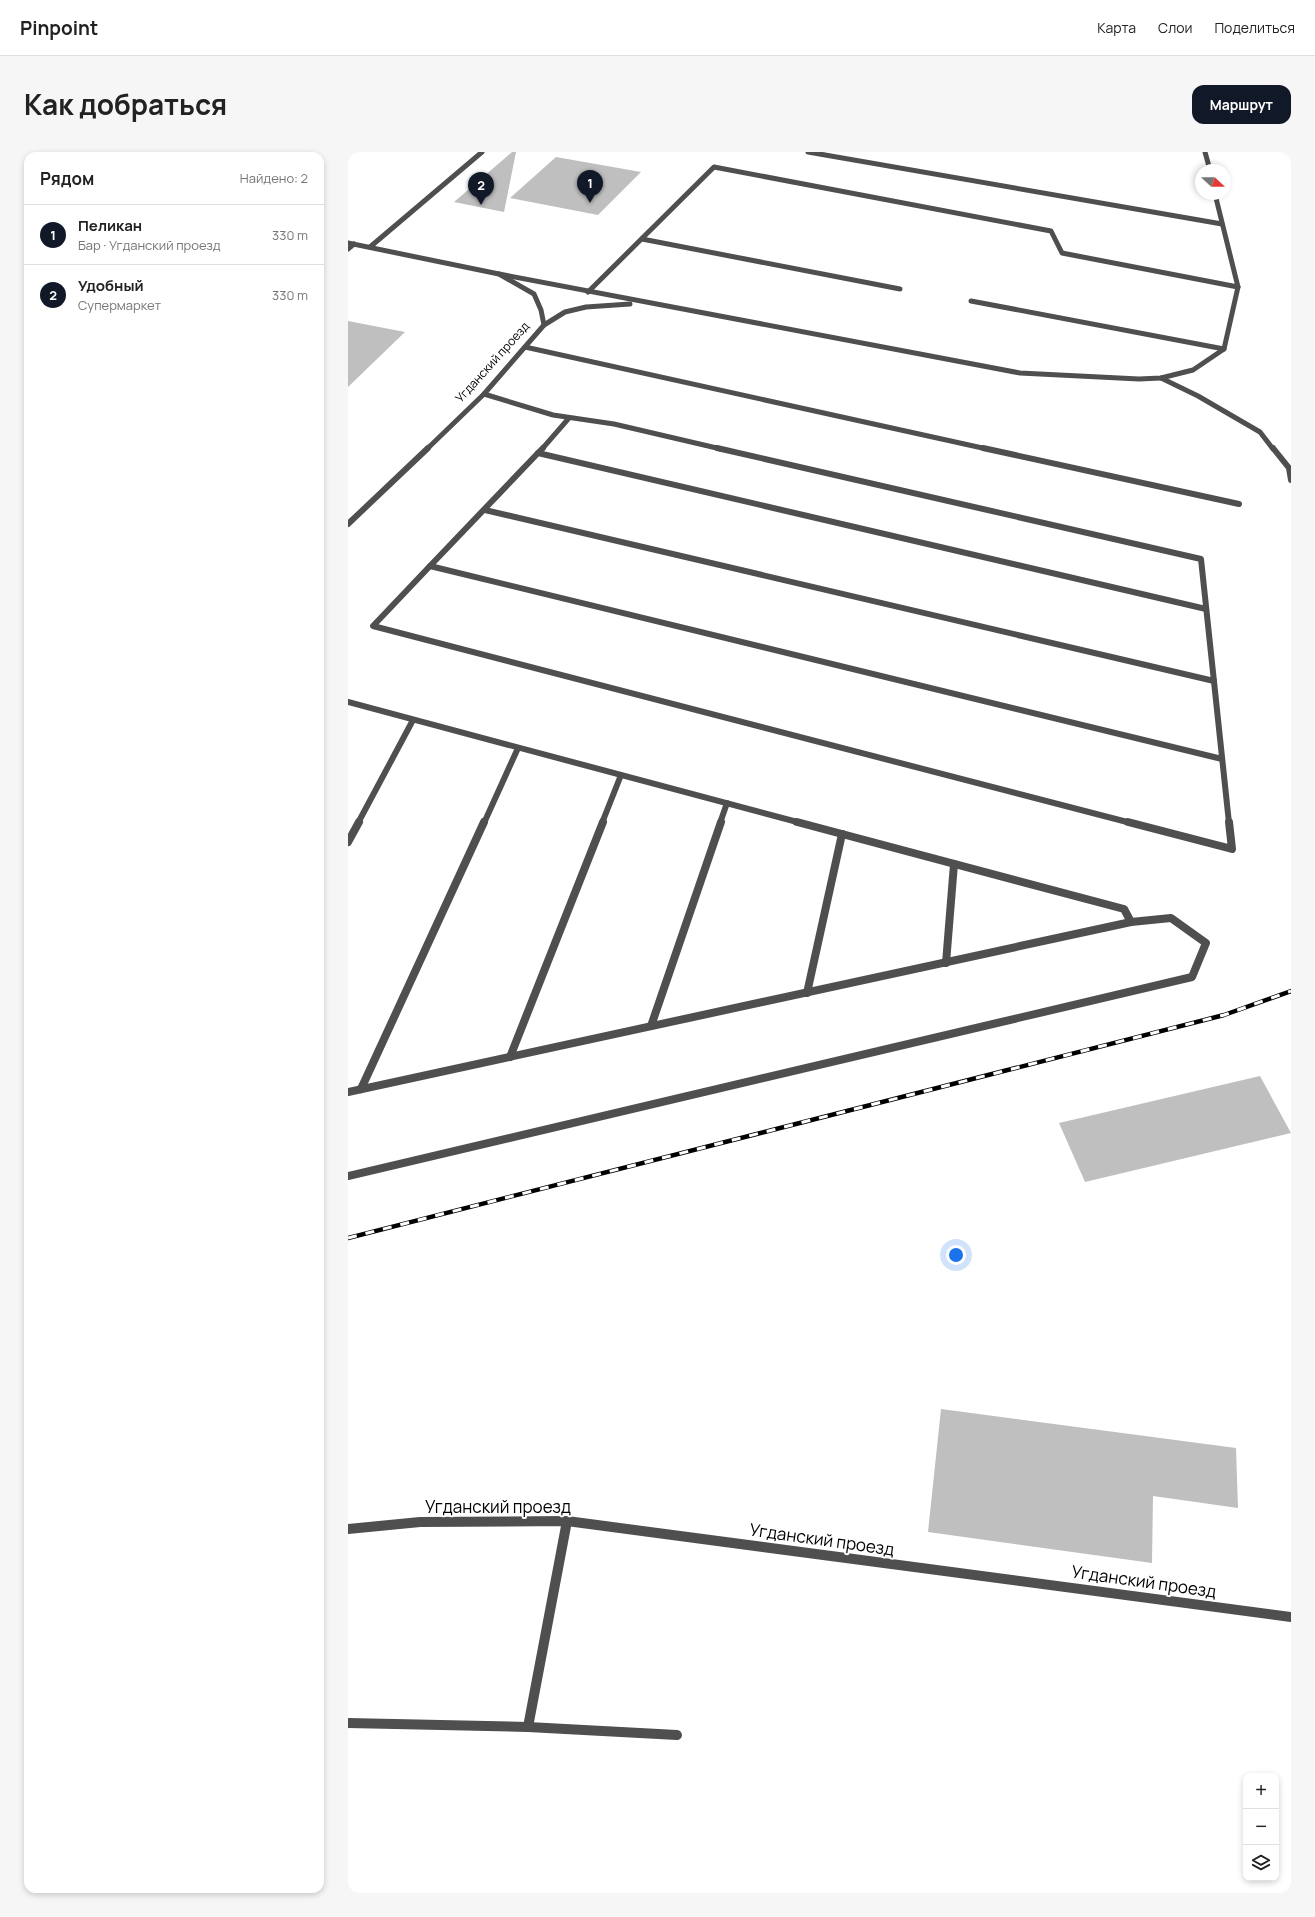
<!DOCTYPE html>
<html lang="ru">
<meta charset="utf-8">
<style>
:root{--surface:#fff;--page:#f6f6f6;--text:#222;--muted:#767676;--line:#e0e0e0;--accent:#111827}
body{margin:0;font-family:Manrope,sans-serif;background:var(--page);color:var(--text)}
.controls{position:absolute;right:12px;bottom:12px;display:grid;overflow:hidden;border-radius:8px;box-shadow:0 2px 6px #0003}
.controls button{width:36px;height:36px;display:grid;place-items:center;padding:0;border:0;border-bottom:1px solid var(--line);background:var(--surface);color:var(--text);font:20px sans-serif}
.compass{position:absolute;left:847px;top:12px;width:36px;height:36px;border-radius:50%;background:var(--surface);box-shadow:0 2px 6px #0003;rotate:112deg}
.you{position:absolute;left:608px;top:1103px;width:14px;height:14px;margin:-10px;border:3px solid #fff;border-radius:50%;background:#1a73e8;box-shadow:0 0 0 6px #1a73e833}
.badge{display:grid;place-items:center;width:26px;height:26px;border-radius:50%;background:var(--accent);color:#fff;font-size:13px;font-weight:700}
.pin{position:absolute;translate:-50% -33px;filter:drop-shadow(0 1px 2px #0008)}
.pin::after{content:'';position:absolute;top:21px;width:14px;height:12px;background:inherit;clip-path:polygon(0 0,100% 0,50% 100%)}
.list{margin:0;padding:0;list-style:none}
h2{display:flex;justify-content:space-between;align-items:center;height:52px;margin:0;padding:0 16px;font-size:17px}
h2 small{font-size:13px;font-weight:400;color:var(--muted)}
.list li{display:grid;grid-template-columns:26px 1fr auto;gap:12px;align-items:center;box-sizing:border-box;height:60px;padding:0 16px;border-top:1px solid var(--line)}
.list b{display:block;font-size:15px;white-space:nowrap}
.list p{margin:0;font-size:13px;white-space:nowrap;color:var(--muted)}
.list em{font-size:13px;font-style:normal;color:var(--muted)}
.icon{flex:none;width:22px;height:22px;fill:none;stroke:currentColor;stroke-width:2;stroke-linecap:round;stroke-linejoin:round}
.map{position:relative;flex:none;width:943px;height:1741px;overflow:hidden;border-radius:12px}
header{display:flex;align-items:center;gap:24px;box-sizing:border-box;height:56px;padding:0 20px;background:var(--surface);border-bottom:1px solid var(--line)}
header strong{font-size:19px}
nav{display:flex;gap:22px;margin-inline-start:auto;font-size:14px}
.intro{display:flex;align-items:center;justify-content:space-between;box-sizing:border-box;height:96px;padding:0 24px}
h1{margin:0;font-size:28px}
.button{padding:10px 18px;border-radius:12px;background:var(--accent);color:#fff;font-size:14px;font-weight:700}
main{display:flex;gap:24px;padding:0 24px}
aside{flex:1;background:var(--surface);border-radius:12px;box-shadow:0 2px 6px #0003}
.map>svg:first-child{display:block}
.building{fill:#bfbfbf}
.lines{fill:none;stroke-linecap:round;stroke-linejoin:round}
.lane-far3{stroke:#4f4f4f;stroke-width:5}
.lane-far2{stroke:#4f4f4f;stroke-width:6}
.lane-far1{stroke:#4f4f4f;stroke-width:8}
.lane{stroke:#4f4f4f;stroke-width:10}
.street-far2{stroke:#4f4f4f;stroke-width:5}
.street-far1{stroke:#4f4f4f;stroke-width:6}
.street{stroke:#4f4f4f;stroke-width:10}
.rail-casing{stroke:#000;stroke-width:4.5}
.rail{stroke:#fff;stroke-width:3;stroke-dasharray:9;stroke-linecap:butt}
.labels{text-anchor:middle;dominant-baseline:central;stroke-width:4;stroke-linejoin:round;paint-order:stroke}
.far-street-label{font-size:12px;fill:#000;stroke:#fff}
.near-street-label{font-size:17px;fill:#000;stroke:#fff}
</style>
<header>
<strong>Pinpoint</strong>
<nav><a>Карта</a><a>Слои</a><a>Поделиться</a></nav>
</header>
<div class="intro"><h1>Как добраться</h1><a class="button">Маршрут</a></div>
<main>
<aside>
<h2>Рядом<small>Найдено: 2</small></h2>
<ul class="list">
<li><span class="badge">1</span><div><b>Пеликан</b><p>Бар · Угданский проезд</p></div><em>330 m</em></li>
<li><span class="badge">2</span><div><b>Удобный</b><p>Супермаркет</p></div><em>330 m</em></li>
</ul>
</aside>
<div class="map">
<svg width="943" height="1741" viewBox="0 0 943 1741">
<rect width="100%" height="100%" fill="#fff"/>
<g class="building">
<path d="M164 0H168L156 60 106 50Z"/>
<path d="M208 5 293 20 250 63 162 46Z"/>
<path d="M0 169 57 180 0 235Z"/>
<path d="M912 924 943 981 737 1030 711 971Z"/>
<path d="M593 1257 888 1296 890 1356 805 1344 804 1411 580 1380Z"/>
</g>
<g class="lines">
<g class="lane-far3">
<path d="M460 0 874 72"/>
<path d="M294 87 552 137"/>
<path d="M22 95 134 0"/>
<path d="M0 97 6 92"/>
<path d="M240 140 366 15 703 79 714 101 890 135"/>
<path d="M623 149 876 197"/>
<path d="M177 195 639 297"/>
<path d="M813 226 850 244 912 280 925 297"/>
<path d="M136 242 205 263 266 272 373 297"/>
<path d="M194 297 221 266"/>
</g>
<g class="lane-far2">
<path d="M369 296 853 407 881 671"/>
<path d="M635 296 891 352"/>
<path d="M925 296 941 316 943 328"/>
<path d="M190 301 195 296"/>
<path d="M137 358 866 529"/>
<path d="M82 414 190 301 858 457"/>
<path d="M0 550 453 671"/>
<path d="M10 671 65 568"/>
<path d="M136 671 170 596"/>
<path d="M254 671 273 623"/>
<path d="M372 671 379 651"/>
<path d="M783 671 25 474 82 414 874 607"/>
</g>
<g class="lane-far1">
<path d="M780 670 884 697 881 670"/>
<path d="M0 690 11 670"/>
<path d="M598 811 606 712"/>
<path d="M459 841 494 682"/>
<path d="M303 874 373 670"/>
<path d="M162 905 255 670"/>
<path d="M13 937 136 670"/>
<path d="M0 940 783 770 776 757 449 670"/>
<path d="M0 1024 844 825 858 791 823 766 783 770"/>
</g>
<g class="lane">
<path d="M0 1571 180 1575 219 1369"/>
<path d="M180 1575 329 1583"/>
</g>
<g class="street-far2">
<path d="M857 0 862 18"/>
<path d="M0 91 151 122 186 142 193 158 196 173 136 242 79 297"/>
<path d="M151 122 672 221 791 227 813 226 845 218 876 197 890 135 867 42"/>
<path d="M196 173 217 160 238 155 282 152"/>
</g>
<path class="street-far1" d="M0 372 80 296"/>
<path class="street" d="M0 1377 72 1370 219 1369 943 1465"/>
<g class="rail-casing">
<path id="rail" d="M0 1086 876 863 943 839"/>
</g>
<use href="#rail" class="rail"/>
</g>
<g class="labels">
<g class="far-street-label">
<text transform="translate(144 210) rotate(-48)">Угданский проезд</text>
</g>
<g class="near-street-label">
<text x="150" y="1354">Угданский проезд</text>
<text transform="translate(474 1387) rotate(8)">Угданский проезд</text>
<text transform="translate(796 1429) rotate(8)">Угданский проезд</text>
</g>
</g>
</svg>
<div class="controls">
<button>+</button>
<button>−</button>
<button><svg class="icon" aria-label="layers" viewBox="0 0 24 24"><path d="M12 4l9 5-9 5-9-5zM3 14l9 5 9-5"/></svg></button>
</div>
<svg class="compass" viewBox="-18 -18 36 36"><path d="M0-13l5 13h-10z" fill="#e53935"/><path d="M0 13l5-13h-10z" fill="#767676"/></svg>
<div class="you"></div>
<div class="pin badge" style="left:242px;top:51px">1</div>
<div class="pin badge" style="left:133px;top:53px">2</div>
</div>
</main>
